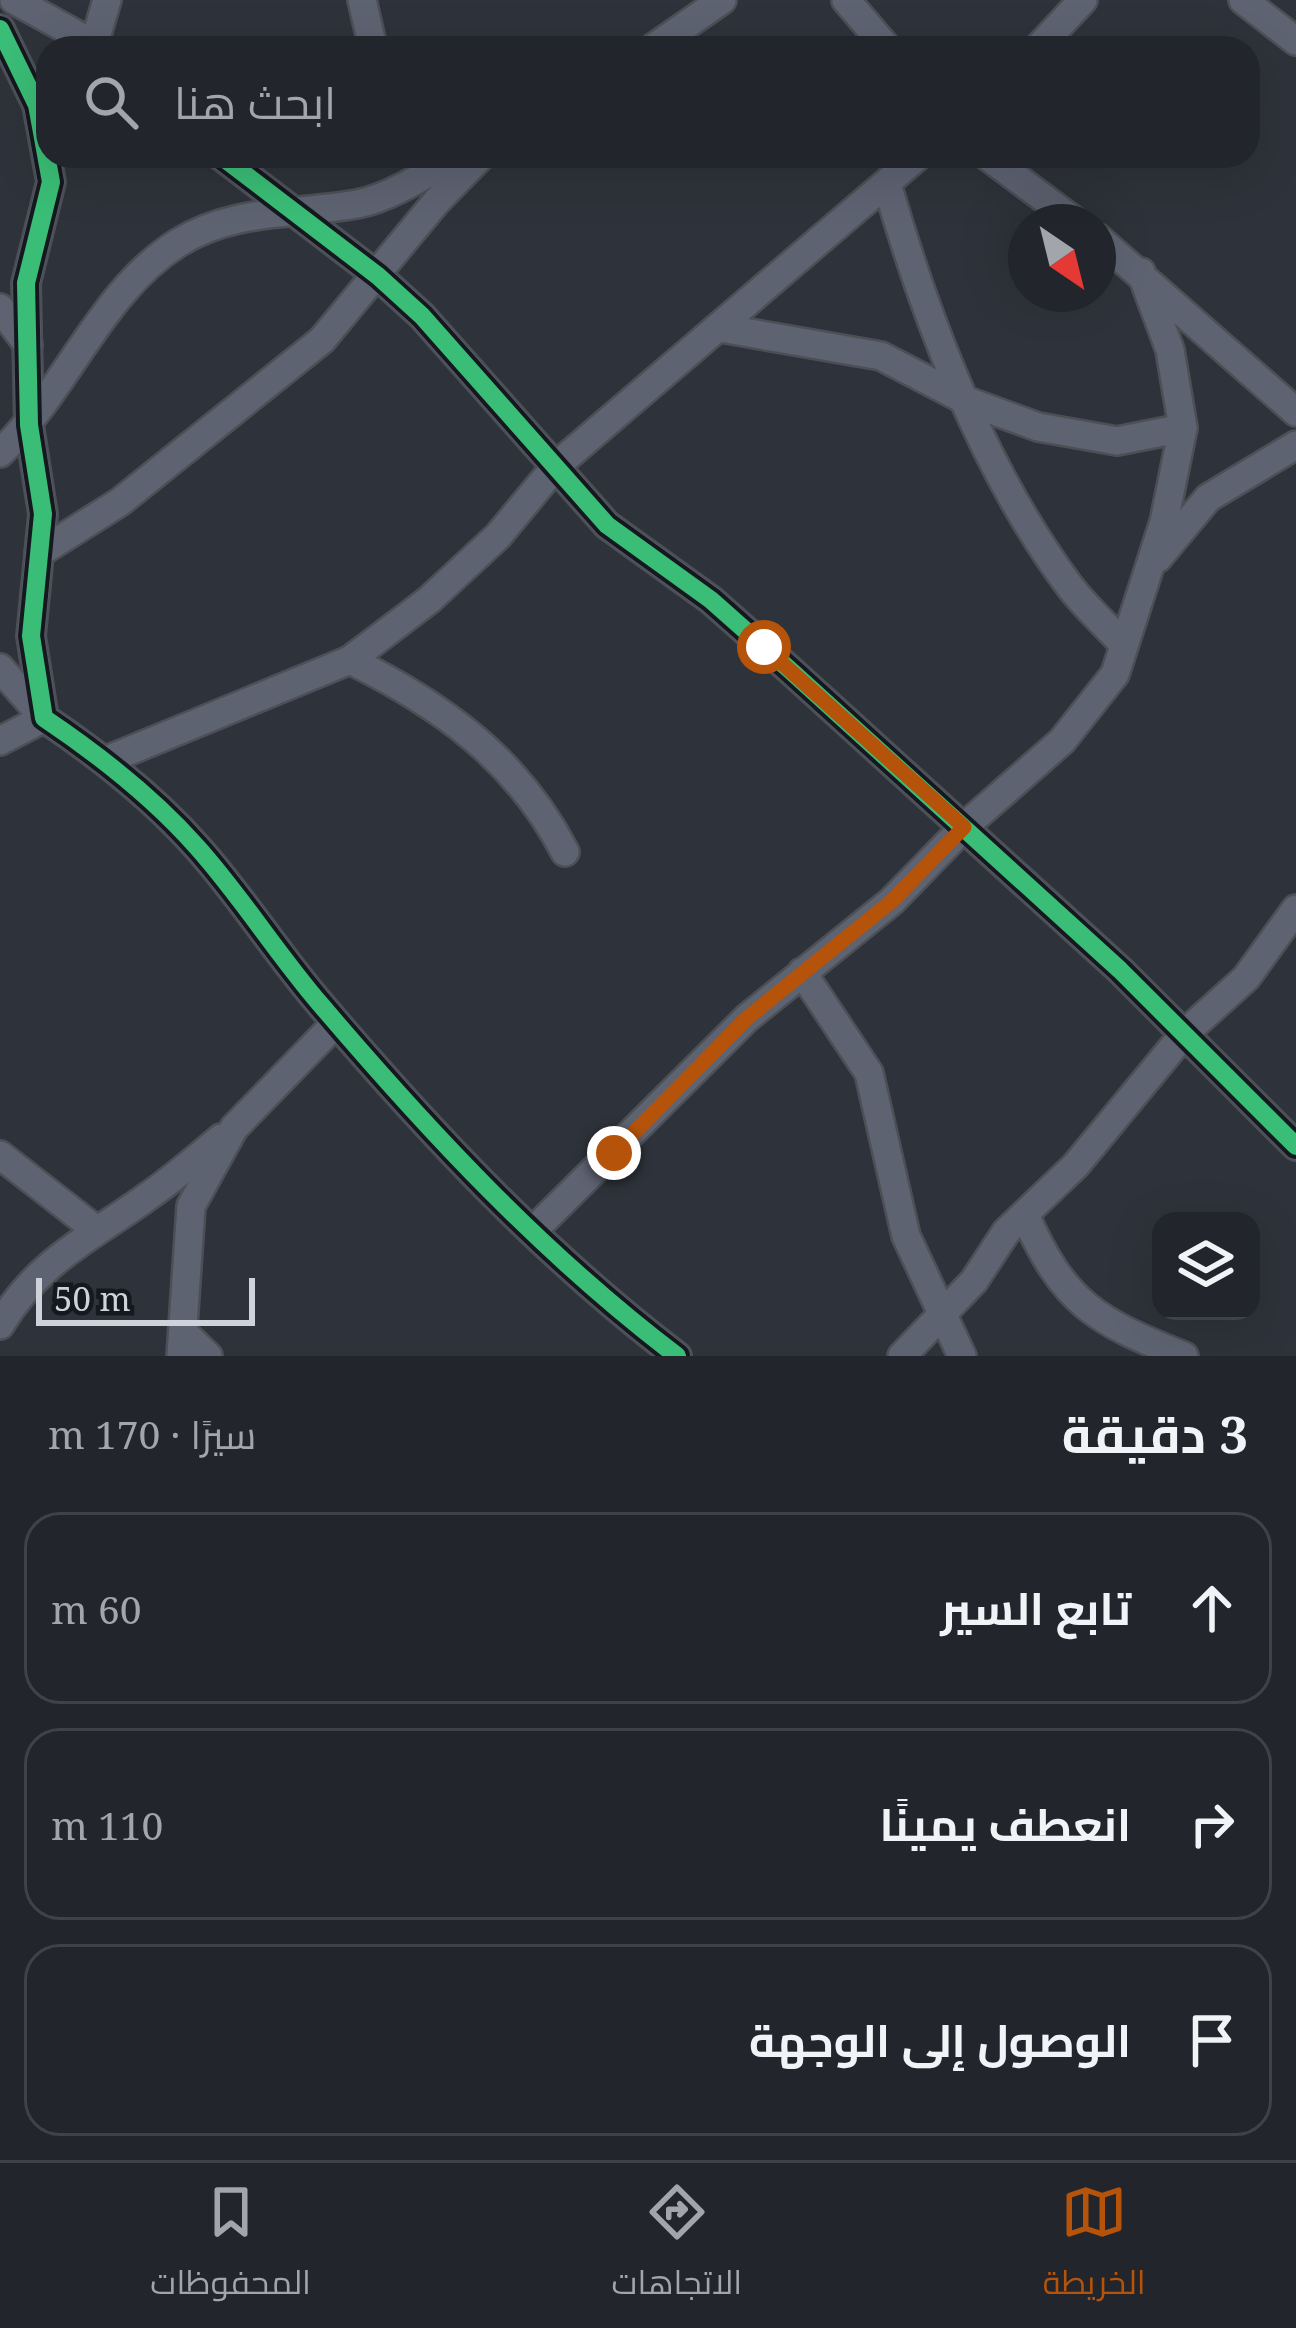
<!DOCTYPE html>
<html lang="ar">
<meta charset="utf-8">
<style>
:root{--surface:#22262c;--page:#2a2e34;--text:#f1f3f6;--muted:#a2a5a9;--line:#3f4348;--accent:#b45309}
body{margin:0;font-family:"Noto Serif",Cairo,serif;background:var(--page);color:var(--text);direction:rtl}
.controls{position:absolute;right:36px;bottom:36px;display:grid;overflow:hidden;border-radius:24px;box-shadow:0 12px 48px #0002}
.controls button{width:108px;height:108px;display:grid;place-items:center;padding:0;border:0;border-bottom:3px solid var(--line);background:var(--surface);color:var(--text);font:60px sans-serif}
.compass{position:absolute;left:1008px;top:204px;width:108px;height:108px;border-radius:50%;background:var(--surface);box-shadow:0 12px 48px #0002;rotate:145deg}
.scale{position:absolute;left:36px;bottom:30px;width:219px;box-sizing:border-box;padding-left:12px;border:6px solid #ced2db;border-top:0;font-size:33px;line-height:42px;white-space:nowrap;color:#ced2db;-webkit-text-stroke:9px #16181f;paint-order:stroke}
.stop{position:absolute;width:36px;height:36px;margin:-27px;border:9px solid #b45309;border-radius:50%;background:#fff}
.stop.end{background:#b45309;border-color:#fff;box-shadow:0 3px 12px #0008}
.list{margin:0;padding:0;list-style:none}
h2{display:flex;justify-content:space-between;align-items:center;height:156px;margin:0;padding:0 48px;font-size:51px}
h2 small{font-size:39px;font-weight:400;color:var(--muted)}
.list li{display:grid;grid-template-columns:78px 1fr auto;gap:36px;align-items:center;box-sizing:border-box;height:192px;margin:0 24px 24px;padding:0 24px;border:3px solid var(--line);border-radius:36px}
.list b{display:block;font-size:45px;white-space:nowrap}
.list em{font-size:39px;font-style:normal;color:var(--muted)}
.icon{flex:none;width:66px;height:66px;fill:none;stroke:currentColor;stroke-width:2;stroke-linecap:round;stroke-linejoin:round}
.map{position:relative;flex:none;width:1296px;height:1356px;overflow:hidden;direction:ltr}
.search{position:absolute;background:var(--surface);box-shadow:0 12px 48px #0002;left:36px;right:36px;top:36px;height:132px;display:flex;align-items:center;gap:30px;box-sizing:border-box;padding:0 42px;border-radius:36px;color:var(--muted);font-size:45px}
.sheet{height:804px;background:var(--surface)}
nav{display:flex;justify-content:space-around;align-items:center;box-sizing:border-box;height:168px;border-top:3px solid var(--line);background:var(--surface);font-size:33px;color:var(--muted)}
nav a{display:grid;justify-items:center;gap:6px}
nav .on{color:var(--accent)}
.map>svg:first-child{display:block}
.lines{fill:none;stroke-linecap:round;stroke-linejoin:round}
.minor-casing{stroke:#4c5056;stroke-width:32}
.minor{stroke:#5e6372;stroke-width:27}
.cycleway-casing{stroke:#16181f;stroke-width:26}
.cycleway{stroke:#3abd76;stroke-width:18}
.route{stroke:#b45309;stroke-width:15}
</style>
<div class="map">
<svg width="1296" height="1356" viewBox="0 0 1296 1356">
<rect width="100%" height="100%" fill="#2e323a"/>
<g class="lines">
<g class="minor-casing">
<g id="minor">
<path d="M14 0 101 48"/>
<path d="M362 0 373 48"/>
<path d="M846 0 887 48"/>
<path d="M1243 0 1296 41"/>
<path d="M0 29 37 105 51 182 26 283 29 425 43 514 31 636 44 718C99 755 152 796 197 847 241 896 277 954 321 1005 430 1133 543 1254 677 1356"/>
<path d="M93 48 107 0"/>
<path d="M653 48 722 0"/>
<path d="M1038 48 1083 0"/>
<path d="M221 156 378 276 422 316 607 525 711 600 790 670 1120 970 1296 1146"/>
<path d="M987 156 1076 222"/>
<path d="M887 184C926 320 983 469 1068 584 1084 606 1106 625 1124 645"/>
<path d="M1098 238 1296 412"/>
<path d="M0 308 28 345"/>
<path d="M721 328 881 356 967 401 1038 427 1117 441 1183 428"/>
<path d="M0 453C67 390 100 292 178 243 233 208 296 215 357 204 390 198 428 173 457 156"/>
<path d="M39 553 120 502 322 340 436 202 481 156"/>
<path d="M1158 558 1208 498 1296 445"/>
<path d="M350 660C441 705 517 759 565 852"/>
<path d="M0 668 44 718 0 741"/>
<path d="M107 760 350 660 429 600 498 536 556 466 918 156"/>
<path d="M802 972 869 1073 906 1236 962 1356"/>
<path d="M0 1155 95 1229"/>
<path d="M1025 1215C1064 1304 1096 1321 1184 1356"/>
<path d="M532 1232 747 1018 892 901 964 827 1062 741 1115 674 1164 522 1183 428 1170 350 1141 272"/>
<path d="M0 1325C39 1260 89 1239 147 1197 173 1179 197 1158 221 1138"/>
<path d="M185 1334 208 1356"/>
<path d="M181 1356 191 1206 234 1128 336 1023"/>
<path d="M902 1356 974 1281 1006 1232 1076 1165 1184 1034 1246 978 1296 909"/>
</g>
</g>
<use href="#minor" class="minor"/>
<g class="cycleway-casing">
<g id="cycleway">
<path d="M0 29 37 105 51 182 26 283 29 425 43 514 31 636 44 718C99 755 152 796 197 847 241 896 277 954 321 1005 430 1133 543 1254 677 1356"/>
<path d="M221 156 378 276 422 316 607 525 711 600 790 670 1120 970 1296 1146"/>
</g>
</g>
<use href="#cycleway" class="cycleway"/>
</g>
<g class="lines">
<path class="route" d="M614 1153 747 1018 892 901 964 827 764 647"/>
</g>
</svg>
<div class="controls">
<button><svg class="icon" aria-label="layers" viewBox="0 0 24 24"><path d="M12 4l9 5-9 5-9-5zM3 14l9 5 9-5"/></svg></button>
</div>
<svg class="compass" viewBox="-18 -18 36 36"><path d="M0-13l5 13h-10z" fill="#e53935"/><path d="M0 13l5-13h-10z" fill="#a2a5a9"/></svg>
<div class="scale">50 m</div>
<div class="stop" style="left:764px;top:647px"></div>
<div class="stop end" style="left:614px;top:1153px"></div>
<div class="search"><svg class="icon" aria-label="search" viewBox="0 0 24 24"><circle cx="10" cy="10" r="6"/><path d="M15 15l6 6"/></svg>ابحث هنا</div>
</div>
<section class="sheet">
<h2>3 دقيقة<small>سيرًا · 170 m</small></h2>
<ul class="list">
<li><svg class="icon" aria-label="ahead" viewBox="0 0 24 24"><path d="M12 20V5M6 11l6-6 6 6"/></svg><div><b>تابع السير</b></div><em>60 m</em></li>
<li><svg class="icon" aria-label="right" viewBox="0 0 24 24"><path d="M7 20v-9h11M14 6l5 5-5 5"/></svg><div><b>انعطف يمينًا</b></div><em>110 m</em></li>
<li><svg class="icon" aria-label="arrive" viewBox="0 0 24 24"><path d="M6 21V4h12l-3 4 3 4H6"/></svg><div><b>الوصول إلى الوجهة</b></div></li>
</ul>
</section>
<nav>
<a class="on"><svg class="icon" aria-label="map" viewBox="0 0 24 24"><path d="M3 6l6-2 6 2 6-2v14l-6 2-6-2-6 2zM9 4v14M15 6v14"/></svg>الخريطة</a>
<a><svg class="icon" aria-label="directions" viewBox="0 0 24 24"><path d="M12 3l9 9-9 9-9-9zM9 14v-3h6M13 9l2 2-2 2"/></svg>الاتجاهات</a>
<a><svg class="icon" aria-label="saved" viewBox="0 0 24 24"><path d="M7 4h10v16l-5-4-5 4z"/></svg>المحفوظات</a>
</nav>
